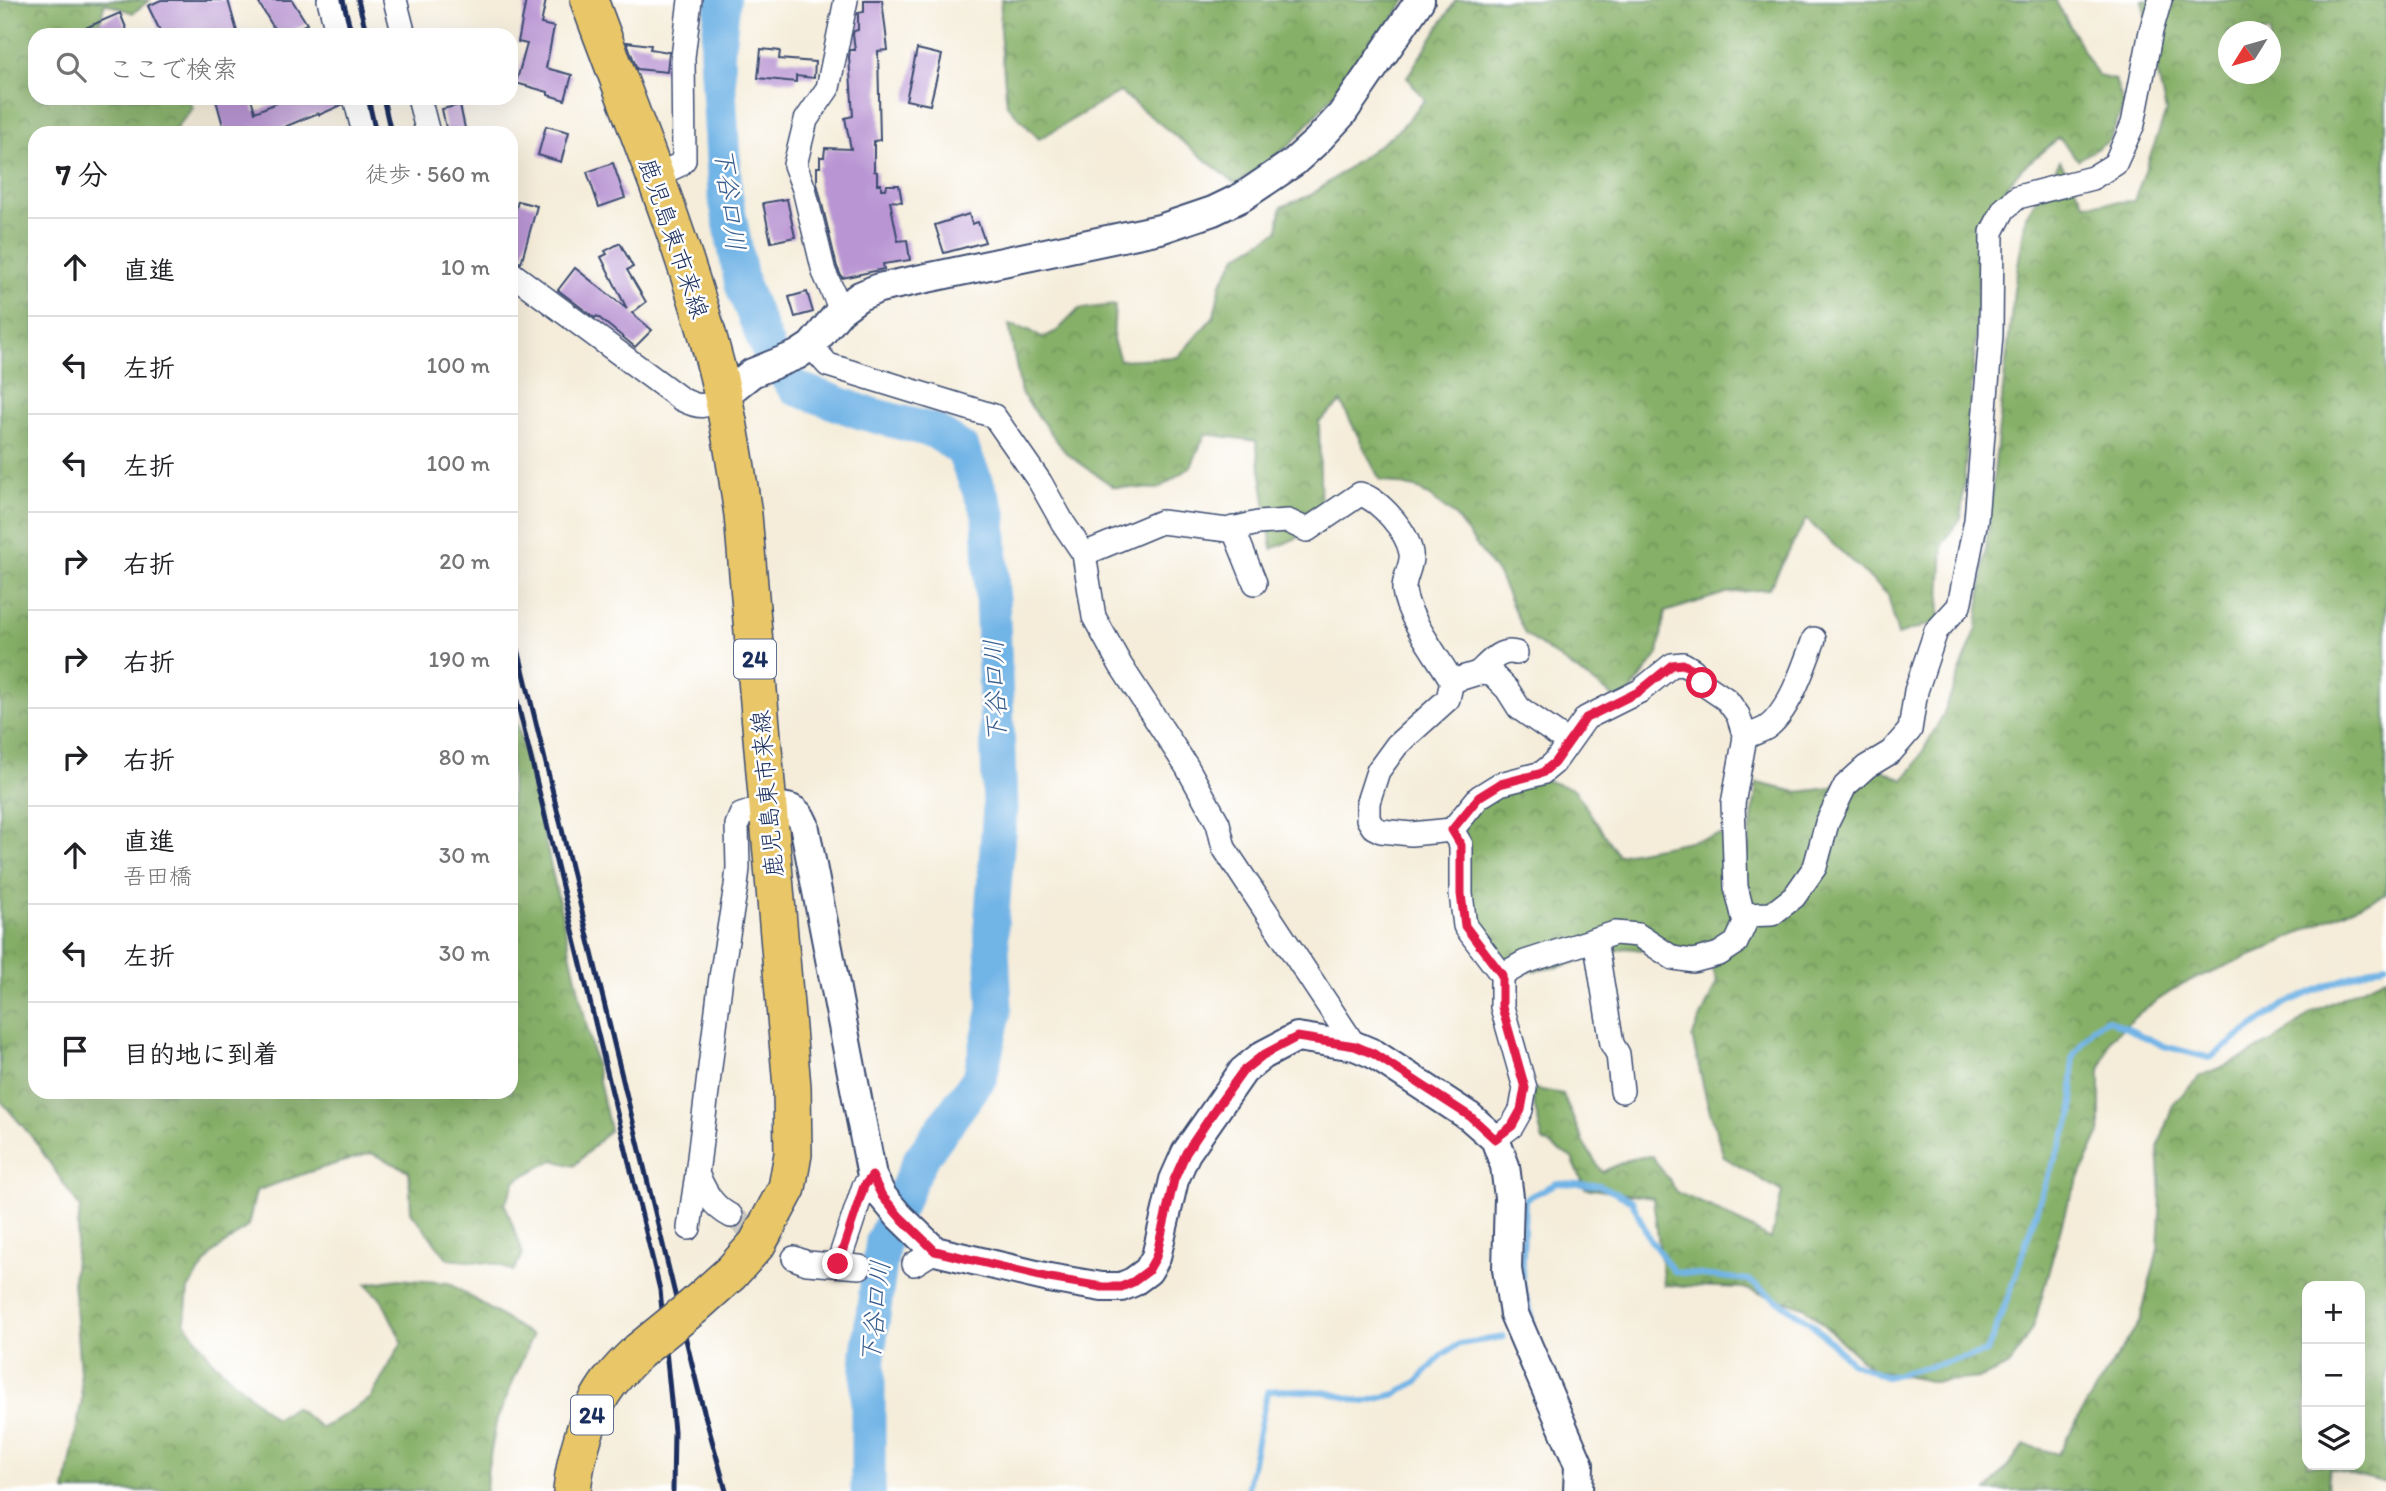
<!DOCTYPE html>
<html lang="ja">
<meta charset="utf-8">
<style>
:root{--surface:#fff;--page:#f2f2f2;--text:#202124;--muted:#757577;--line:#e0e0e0}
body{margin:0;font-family:Itim,"Klee One",sans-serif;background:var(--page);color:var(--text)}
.controls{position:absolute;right:21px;bottom:21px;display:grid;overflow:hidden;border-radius:14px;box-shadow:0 7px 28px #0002}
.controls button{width:63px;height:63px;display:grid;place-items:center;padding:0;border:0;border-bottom:2px solid var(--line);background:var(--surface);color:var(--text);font:35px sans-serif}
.compass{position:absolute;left:2218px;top:21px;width:63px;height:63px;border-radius:50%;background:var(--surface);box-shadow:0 7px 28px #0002;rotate:233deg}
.stop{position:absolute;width:21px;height:21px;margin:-16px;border:5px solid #e11d48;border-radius:50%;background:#fff}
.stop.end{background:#e11d48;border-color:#fff;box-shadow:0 2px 7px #0008}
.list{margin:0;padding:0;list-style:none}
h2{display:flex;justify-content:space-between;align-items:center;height:91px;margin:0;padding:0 28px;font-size:30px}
h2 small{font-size:23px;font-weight:400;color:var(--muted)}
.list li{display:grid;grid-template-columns:46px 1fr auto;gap:21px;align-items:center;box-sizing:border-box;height:98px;padding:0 28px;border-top:2px solid var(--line)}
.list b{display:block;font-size:26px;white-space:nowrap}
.list p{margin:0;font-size:23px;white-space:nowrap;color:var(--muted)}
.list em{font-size:23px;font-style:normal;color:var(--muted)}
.icon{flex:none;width:38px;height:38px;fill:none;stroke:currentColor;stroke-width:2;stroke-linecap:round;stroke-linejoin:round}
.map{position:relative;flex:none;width:2386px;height:1491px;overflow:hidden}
.search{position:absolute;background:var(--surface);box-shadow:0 7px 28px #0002;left:28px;top:28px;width:490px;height:77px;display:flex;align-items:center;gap:18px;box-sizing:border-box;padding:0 24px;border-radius:21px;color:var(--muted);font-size:26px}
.panel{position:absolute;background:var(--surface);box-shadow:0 7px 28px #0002;left:28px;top:126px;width:490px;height:973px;border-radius:21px}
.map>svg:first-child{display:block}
.forest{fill:url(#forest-crowns);stroke:#507063;stroke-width:2;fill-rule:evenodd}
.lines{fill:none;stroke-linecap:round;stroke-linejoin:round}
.stream{stroke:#71b4e6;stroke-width:6}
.river{stroke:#71b4e6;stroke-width:35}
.building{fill:#b995d3}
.minor-tunnel{stroke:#c9c7c1;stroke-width:23;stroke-dasharray:23 11;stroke-linecap:butt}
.minor-casing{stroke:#3c4c71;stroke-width:26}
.tertiary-casing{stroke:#3c4c71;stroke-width:32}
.primary-casing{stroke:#3c4c71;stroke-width:40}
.minor{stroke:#fff;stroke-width:23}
.tertiary{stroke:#fff;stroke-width:28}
.primary{stroke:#e9c769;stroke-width:37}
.rail{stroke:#1b2f5e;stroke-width:5}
.primary-bridge-casing{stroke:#3c4c71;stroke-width:40;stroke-linecap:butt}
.primary-bridge{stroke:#e9c769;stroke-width:37}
.route{stroke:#e11d48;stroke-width:9}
.labels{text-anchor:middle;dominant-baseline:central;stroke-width:5;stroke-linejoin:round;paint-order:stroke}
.shield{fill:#fff;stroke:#5f6d8e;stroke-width:2}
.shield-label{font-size:23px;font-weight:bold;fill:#1b2f5e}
.street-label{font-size:24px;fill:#1b2f5e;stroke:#fff}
.water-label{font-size:26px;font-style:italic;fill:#395e8e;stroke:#fff}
</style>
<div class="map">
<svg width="2386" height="1491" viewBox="0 0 2386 1491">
<defs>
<pattern id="forest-crowns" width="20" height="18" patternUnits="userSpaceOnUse" patternTransform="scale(1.75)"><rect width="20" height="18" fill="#86b068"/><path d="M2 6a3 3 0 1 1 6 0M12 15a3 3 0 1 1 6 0" fill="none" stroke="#6d9059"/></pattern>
</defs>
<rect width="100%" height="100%" fill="#fff"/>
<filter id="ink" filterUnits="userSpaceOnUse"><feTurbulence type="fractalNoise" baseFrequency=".0143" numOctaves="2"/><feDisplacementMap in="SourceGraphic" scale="14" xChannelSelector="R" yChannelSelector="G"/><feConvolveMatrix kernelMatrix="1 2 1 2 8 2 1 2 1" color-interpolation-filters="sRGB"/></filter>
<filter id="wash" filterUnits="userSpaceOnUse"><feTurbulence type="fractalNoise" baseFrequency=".00686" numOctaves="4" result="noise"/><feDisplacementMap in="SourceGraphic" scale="28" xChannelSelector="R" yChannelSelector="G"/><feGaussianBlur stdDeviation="1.57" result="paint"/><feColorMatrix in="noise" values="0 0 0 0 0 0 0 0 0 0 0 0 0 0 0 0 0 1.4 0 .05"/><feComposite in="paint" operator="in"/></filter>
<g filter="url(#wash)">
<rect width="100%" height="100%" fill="#f5edda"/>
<g class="forest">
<path d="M0 0H150L133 13 105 3 96 35H35V98H189L193 108 176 128 178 133H35V1092H511V702L528 764 610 1130 574 1166 553 1160 516 1180 505 1204 523 1254 513 1272 498 1264 448 1259 411 1212 409 1171 371 1153 306 1173 256 1191 248 1226 212 1254 188 1289 185 1322 213 1361 275 1419 294 1407 322 1428 371 1398 402 1342 382 1300 366 1284 399 1279 449 1283 532 1336 497 1420 488 1466 486 1491H65L82 1399 73 1279 80 1208 33 1138 0 1100Z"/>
<path d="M1001 0H1406L1370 52 1290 145 1236 184 1120 92 1039 139 1007 105 1000 32Z"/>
<path d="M1456 0H2055L2098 76 2115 80 2124 105 2109 141 2078 160 2059 138 2022 168 1980 219 1977 326 1961 518 1943 543 1939 621 1898 635 1888 595 1806 519 1769 589 1726 593 1665 612 1658 654 1623 703 1525 634 1499 576 1455 516 1419 489 1380 480 1341 402 1319 422 1321 527 1272 549 1256 441 1205 434 1191 467 1158 489 1114 487 1066 453 1021 393 1009 325 1029 330 1042 338 1057 331 1079 309 1115 305 1113 340 1120 360 1178 357 1214 316 1221 283 1237 256 1278 231 1281 207 1311 195 1398 131 1425 100 1407 77Z"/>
<path d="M2142 0H2386V894L2332 917 2265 950 2184 983 2143 1010 2111 1038 2100 1070V1132L2067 1205 2034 1325 2010 1365 1981 1378 1935 1382 1873 1370 1804 1307 1743 1288 1664 1285 1653 1198 1585 1188 1572 1158 1543 1141 1530 1088 1563 1094 1583 1142 1602 1172 1632 1158 1652 1156 1678 1193 1711 1207 1771 1239 1782 1192 1724 1157 1707 1102 1692 1037 1717 982 1709 957 1625 948 1559 967 1509 975 1470 907 1466 837 1420 832 1452 812 1469 808 1532 776 1574 789 1618 855 1720 835 1747 856 1757 783 1797 792 1831 788 1866 762 1903 780 1914 767 1943 715 1977 628 2014 290 2026 216 2060 161 2085 204 2134 201 2166 112ZM2228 32H2270V74H2228Z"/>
<path d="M2386 977V1483L2329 1468 2328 1491H1987L2025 1445 2058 1454 2087 1403 2140 1321 2158 1249 2161 1197 2158 1148 2173 1104 2200 1076 2240 1059 2286 1033 2312 1012ZM2360 1286V1465H2307V1286Z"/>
</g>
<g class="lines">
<g class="stream">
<path d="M1533 1324 1522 1281 1525 1199 1557 1183 1599 1185 1632 1201 1649 1238 1674 1272 1748 1280 1812 1324 1851 1362 1886 1377 1987 1352 2011 1289 2044 1187 2073 1113V1057L2093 1028 2107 1019 2164 1046 2210 1058 2284 1004 2333 983 2386 964"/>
<path d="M1247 1491 1267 1392 1277 1390 1325 1392 1364 1402 1396 1394 1418 1381 1442 1355 1459 1344 1504 1337"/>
</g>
<path class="river" d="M723 0 717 55 725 194 742 285 770 354 795 388 864 413 934 431 962 449 989 513 1000 808 991 926 995 1009 980 1077 920 1160 883 1240 868 1353V1491"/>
</g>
<g id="blocks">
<g class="building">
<path d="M161 0H228L238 35H162L148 6Z"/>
<path d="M257 0H292L307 24 293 30 295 35H278Z"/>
<path d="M526 0H546L541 24 554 27 546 68 572 75 565 100 548 95V92L516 83 527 44 518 42Z"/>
<path d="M864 0H882L888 50 878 51 880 140 874 141V171L877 172V184H881V189H886L887 185H899L902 202 890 201 898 241 907 240 910 260 883 264 884 269 842 278 837 267 817 183V167H820V157H824L825 148 851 149 845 118 853 116 849 57 850 50H855L853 34 854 31 858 30V13L864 12Z"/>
<path d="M120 13 129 35H69Z"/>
<path d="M627 42 651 45 650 49 669 52 667 72 637 69Z"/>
<path d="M761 49 780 51 779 59 815 62 814 78 796 76V82L758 78Z"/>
<path d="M917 49 942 55 930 105 906 100Z"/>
<path d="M225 98H251L255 112 289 98H341L342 105 319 115 318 113 270 133H225L216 100Z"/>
<path d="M460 105 466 133H447L442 109Z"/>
<path d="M546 126 569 132 561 162 538 155Z"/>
<path d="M613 163 625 198 599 207 587 172Z"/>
<path d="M787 199 795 237 771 242 763 203Z"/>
<path d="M518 201 537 206 521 263 511 259V227Z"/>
<path d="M969 214 972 224 978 222 985 242 944 253 935 225Z"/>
<path d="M620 243 633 267 627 270 646 302 632 313 652 330 635 347 597 316 595 318 558 290 575 268 627 309 601 257 607 254 605 251Z"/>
<path d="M807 292 813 312 795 317 789 297Z"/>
</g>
</g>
</g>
<g filter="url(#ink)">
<use href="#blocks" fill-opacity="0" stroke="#3c4c71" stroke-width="2"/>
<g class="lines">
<path class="minor-tunnel" d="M731 1216 794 1258"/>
<g class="minor-casing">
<g id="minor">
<path d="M329 0 338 35"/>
<path d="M395 0 404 35"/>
<path d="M355 98 364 133"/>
<path d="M419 98 428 133"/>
<path d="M655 176 679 165 684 160 683 57 690 0"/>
<path d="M511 273 681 399C701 409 704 407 722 397"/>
<path d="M841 310 824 272 804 189 795 165 806 120 828 88 846 0"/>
<path d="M811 346 828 365 994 416 1040 482 1063 523 1084 554 1094 617 1121 666 1187 767 1218 823 1224 848 1355 1046"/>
<path d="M1233 528 1255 583"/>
<path d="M1084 554 1161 522 1228 530 1258 523 1288 521 1307 530 1360 494C1380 500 1407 531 1411 553 1413 565 1403 578 1404 590 1407 617 1438 657 1452 681L1448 699 1397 745 1378 771 1368 802V819L1373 827 1381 831 1411 834 1452 830 1461 845V894L1465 926 1502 975V1007L1525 1088 1521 1110 1512 1126 1495 1139"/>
<path d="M1478 673C1489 663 1500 648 1516 653"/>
<path d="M1452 681 1478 673 1492 674 1507 689 1519 708 1568 742"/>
<path d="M1745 737C1751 734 1759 732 1766 728 1789 713 1805 664 1814 639"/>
<path d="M1452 830 1479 797 1500 784 1542 773 1554 763 1586 718 1640 691 1672 665 1683 664 1693 670 1702 683 1727 700 1738 715 1745 737 1733 804 1736 887 1745 923 1736 943 1719 954 1693 961 1673 958 1638 935 1615 933 1525 962 1502 975"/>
<path d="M1743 915 1772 914 1794 897 1815 867 1827 823 1845 786 1866 767 1891 752 1910 730 1916 691 1936 631 1959 606 1976 520 1991 335 1992 232 2004 209 2018 197 2092 178 2115 164 2133 124 2151 31 2160 0"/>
<path d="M1595 939 1612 1044 1618 1054 1622 1091"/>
<path d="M731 1216C712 1206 706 1193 697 1174L721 977 736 886 738 868 737 825 741 815 768 806"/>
<path d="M689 1228 697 1174"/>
<path d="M794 1258 807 1263 860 1267"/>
<path d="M838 1264 864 1186 872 1176"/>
<path d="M914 1264 935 1251"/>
</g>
</g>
<g class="tertiary-casing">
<g id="tertiary">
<path d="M722 397 752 373 797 355 811 346 841 310 860 296 879 288 1160 229 1213 211 1242 197 1294 162 1317 141 1342 114 1420 0"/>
<path d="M768 806C785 807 797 806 804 824L872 1176 882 1196 899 1216 935 1251 1049 1278 1102 1287H1121L1133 1282 1148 1271 1156 1257 1174 1180 1186 1153 1243 1071 1263 1055 1297 1037 1355 1046 1374 1054 1470 1117 1495 1139 1505 1166 1509 1197 1507 1269 1514 1314 1579 1465 1578 1491"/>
</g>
</g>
<g class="primary-casing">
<g id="primary">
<path d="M589 0C633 120 683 239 715 363 728 412 736 464 743 515L792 1087 793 1154 787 1188 757 1244 731 1273 693 1307"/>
<path d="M572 1491C575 1458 588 1410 609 1383 618 1372 628 1361 639 1351"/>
</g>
</g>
<use href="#minor" class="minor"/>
<use href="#tertiary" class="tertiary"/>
<use href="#primary" class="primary"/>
<g class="rail">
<path d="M343 0 352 35"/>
<path d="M358 0 367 35"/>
<path d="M368 98 376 133"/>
<path d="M383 98 391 133"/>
<path d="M511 620 700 1397 726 1491"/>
<path d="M511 676 660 1290 674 1431 673 1491"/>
</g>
<g class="primary-bridge-casing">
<path id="primary-bridge" d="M639 1351 693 1307"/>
</g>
<use href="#primary-bridge" class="primary-bridge"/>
</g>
</g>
<g class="lines" filter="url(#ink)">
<path class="route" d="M838 1264 864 1186 872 1176 882 1196 899 1216 935 1251 1049 1278 1102 1287H1121L1133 1282 1148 1271 1156 1257 1174 1180 1186 1153 1217 1107 1243 1071 1263 1055 1297 1037 1355 1046 1374 1054 1471 1117 1495 1139 1512 1126 1521 1110 1525 1088 1502 1007V975L1465 926 1461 894V845L1452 830 1479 797 1500 784 1542 773 1554 763 1586 718 1640 691 1672 665 1683 664 1693 670 1702 683"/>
</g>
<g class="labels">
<g class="shield">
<rect x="734" y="639.5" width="42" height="39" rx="5"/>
<rect x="571" y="1395.5" width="42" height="39" rx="5"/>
</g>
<g class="shield-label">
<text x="755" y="659">24</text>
<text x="592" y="1415">24</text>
</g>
<g class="street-label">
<text transform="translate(674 238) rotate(71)">鹿児島東市来線</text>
<text transform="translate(767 794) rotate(-95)">鹿児島東市来線</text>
</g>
<g class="water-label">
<text transform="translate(730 199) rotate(83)">下谷口川</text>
<text transform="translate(995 691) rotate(-92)">下谷口川</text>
<text transform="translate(875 1312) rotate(-84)">下谷口川</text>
</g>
</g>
</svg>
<div class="controls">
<button>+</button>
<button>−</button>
<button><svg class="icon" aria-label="layers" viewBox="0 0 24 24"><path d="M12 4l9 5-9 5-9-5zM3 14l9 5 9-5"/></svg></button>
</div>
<svg class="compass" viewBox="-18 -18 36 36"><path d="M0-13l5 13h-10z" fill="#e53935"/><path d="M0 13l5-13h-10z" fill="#757577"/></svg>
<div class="stop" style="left:1702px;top:683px"></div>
<div class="stop end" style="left:838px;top:1264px"></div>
<div class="search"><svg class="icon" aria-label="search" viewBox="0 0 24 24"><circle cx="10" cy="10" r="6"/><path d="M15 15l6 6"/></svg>ここで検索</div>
<section class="panel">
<h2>7 分<small>徒歩 · 560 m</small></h2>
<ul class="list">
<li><svg class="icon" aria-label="ahead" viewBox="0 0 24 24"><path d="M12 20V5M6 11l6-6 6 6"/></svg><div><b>直進</b></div><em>10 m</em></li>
<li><svg class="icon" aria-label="left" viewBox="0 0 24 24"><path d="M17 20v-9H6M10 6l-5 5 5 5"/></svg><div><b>左折</b></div><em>100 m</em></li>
<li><svg class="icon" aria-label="left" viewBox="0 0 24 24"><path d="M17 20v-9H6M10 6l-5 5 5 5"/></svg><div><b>左折</b></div><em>100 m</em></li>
<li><svg class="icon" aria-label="right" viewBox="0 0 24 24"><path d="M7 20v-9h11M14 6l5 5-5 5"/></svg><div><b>右折</b></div><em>20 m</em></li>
<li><svg class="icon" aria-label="right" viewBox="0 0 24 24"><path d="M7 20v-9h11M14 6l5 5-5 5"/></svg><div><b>右折</b></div><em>190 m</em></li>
<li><svg class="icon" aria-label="right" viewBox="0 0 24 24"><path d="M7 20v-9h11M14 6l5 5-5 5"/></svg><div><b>右折</b></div><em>80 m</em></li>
<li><svg class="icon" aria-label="ahead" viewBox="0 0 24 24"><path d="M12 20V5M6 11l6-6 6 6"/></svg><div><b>直進</b><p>吾田橋</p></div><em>30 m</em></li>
<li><svg class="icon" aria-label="left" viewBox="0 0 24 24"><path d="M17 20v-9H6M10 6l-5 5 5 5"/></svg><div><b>左折</b></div><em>30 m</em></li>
<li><svg class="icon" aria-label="arrive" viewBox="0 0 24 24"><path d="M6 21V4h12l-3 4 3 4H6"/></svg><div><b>目的地に到着</b></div></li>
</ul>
</section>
</div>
